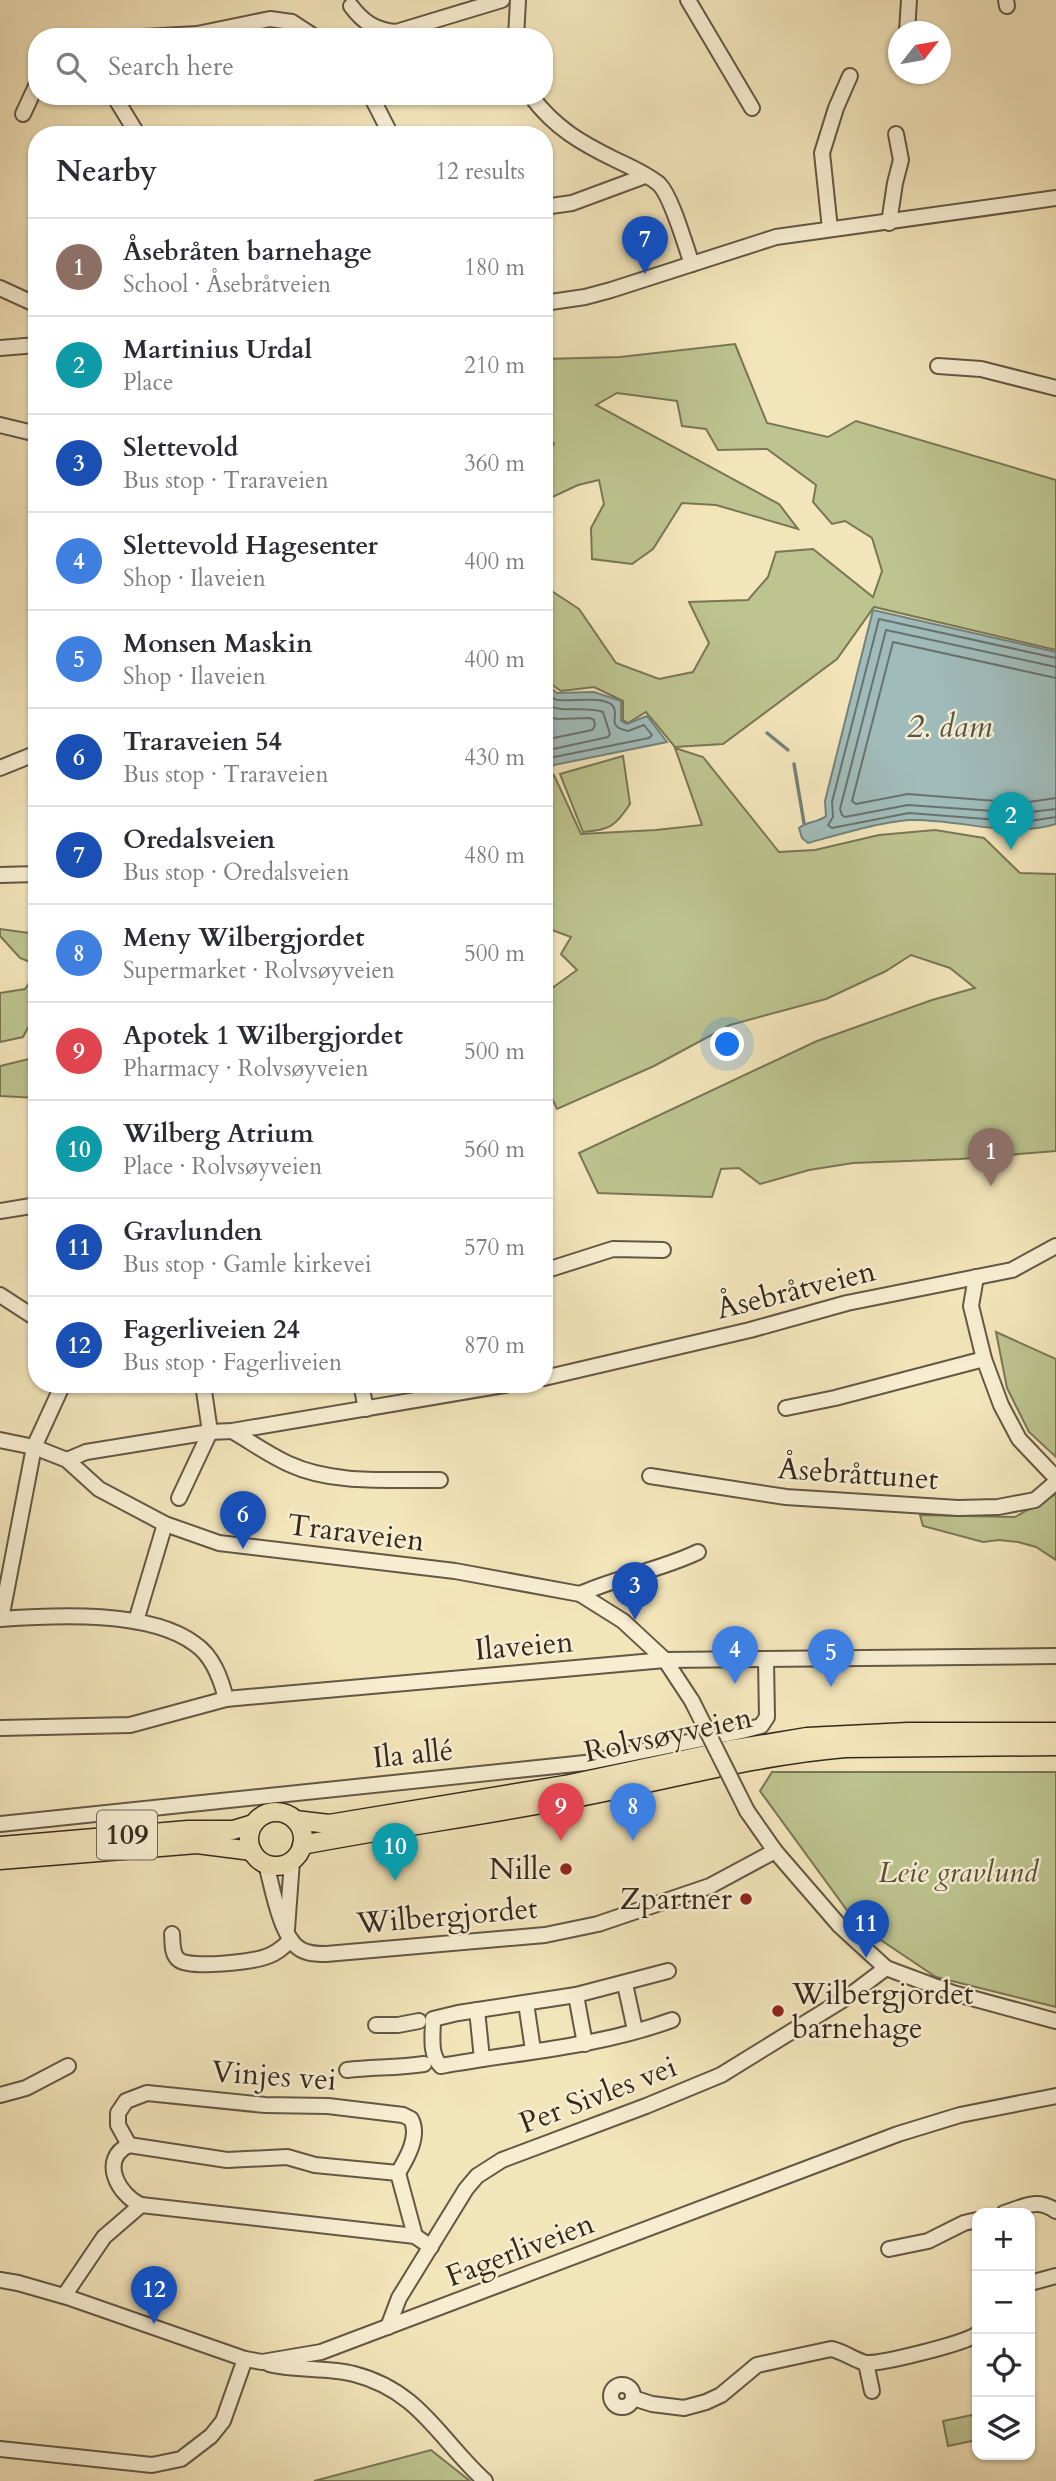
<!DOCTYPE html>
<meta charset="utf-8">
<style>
:root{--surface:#fff;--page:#f2f2f3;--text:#2b2b33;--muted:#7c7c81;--line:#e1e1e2;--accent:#ea580c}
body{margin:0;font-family:Cardo,serif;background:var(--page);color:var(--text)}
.controls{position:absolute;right:21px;bottom:21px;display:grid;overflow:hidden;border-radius:14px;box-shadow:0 2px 5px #0004}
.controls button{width:63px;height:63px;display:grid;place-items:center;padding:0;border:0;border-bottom:2px solid var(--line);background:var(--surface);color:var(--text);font:35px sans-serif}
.compass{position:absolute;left:888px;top:21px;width:63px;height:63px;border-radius:50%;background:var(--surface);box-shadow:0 2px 5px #0004;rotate:59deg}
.you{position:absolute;left:728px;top:1045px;width:24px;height:24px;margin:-18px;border:5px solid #fff;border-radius:50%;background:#1a73e8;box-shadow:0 0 0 10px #1a73e833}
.badge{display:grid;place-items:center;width:46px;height:46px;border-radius:50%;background:var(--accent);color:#fff;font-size:23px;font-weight:700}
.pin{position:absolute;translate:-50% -58px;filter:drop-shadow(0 2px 4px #0008)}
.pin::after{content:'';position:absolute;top:37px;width:24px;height:21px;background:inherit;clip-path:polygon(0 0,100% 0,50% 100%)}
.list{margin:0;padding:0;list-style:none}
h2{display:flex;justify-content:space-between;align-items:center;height:91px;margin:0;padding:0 28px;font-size:30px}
h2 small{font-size:23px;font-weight:400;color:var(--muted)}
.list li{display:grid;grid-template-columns:46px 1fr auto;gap:21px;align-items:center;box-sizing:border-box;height:98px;padding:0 28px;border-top:2px solid var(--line)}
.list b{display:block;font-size:26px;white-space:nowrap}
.list p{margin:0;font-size:23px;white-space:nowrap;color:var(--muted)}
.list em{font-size:23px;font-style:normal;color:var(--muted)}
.icon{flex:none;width:38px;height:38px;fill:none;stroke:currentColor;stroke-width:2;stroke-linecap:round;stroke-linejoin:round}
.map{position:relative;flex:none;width:1056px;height:2481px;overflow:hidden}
.search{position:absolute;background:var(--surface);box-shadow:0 2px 5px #0004;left:28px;top:28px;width:525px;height:77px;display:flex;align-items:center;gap:18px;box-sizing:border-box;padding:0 24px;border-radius:28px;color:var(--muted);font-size:26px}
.panel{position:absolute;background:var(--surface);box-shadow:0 2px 5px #0004;left:28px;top:126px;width:525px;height:1267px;border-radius:28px}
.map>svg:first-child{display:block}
.green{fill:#bdc48f;stroke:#797656;stroke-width:2}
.water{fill:#a0bcba;stroke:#75817c;stroke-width:2}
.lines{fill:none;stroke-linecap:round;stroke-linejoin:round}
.shore{stroke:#6a726c;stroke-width:2}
.stream{stroke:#75817c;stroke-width:3.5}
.minor-casing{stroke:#645745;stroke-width:18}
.major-casing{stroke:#35281e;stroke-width:21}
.minor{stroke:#f7eed2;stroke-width:14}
.major{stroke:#f3e5ba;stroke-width:18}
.minor-bridge-casing{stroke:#645745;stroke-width:18;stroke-linecap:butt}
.minor-bridge{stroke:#f7eed2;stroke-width:14}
.poi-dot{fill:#8f2418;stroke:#f7eed2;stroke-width:2.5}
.labels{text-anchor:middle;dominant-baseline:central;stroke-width:5;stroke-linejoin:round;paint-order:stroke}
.shield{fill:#f7eed2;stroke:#6f6354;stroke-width:2}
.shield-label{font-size:28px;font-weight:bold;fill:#35281e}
.street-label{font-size:30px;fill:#35281e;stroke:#f7eed2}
.poi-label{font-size:30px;fill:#35281e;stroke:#f7eed2;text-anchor:end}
.park-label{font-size:30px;font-style:italic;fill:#574f3a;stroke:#f7eed2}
.water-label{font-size:32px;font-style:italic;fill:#55544d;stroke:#f7eed2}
</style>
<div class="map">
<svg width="1056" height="2481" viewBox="0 0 1056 2481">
<rect width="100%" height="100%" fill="#f3e5ba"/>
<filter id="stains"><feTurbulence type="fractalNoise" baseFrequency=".00286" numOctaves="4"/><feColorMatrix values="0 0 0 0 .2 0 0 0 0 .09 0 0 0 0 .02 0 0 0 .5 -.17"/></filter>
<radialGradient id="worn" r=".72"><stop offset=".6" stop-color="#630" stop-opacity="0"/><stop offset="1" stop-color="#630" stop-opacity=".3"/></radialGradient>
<g class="green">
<path d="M735 344 767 423 828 437 856 421 1056 480V650L874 607 837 659 723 744 675 747 646 712 628 723 623 720V701L594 687 561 691 544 679V586L579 609 616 663 659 679 693 672 709 643 689 602 748 600 768 577 776 552 813 549 873 597 882 571 872 538 845 521 832 524 813 502 816 485 767 449 718 450 706 429 682 426 677 401 617 393 596 405 779 504 798 529 716 505 682 503 653 549 632 564 592 559 591 528 604 504 599 480 578 485 544 501V465L554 443 544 442V359L620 357Z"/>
<path d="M675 748 703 757 779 852 815 850 879 835 935 830 984 838 1020 873 1056 874V1151L960 1159 853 1163 809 1170 760 1184 739 1168 721 1169 712 1197 598 1193 579 1153 817 1041 932 1000 975 988 950 968 911 955 886 971 826 999 730 1025 654 1066 557 1109 549 1092 544 1089V994L577 970 561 954 571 937 544 927V779L554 775 581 834 656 830 702 825Z"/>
<path d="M623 756 630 804C615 827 609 830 583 832L560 774Z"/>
<path d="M0 929 37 934V965L20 958 0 936Z"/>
<path d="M37 971V1011L23 1037 0 1042V993L25 989Z"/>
<path d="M37 1057V1098L0 1096V1066Z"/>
<path d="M996 1332 1056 1359V1457L1029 1432 1007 1388Z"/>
<path d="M1056 1494V1560L1036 1547 1018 1542 999 1540 983 1542 923 1526 920 1515 1015 1517Z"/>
<path d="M772 1772H1056V2007L936 1977 857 1924 760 1791Z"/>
<path d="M977 2414V2440L948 2446 943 2421Z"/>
<path d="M431 2450 470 2481H314Z"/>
</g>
<g class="water">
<path d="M873 610 1056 652V824C1009 839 957 818 909 820 880 822 837 835 808 843L802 838 799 828C807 821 818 823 826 816L825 801Z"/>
<path d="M544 683 557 693 594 692 621 701V721L627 724 647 716 667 742 544 767Z"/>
</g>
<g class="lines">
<g class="shore">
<path d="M1056 658 879 619 832 802 833 817 828 825 832 828 909 813 1023 822 1056 817"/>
<path d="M1056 667 886 630 840 809 842 815 845 817 908 805 1022 813 1056 809"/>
<path d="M1056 678 893 642 852 801 856 804 908 794 1022 803 1056 798"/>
<path d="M544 692C549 695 553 700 558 700 571 702 604 695 613 706 620 716 605 726 628 731L644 725 652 735 649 738 544 759"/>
<path d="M544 703C561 715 584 705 603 712L610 734 608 737 544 751"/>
<path d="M544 716 558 719 590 718 594 720 595 726 592 730 544 740"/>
</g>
<g class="stream">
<path d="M767 733 788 750"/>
<path d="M794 764 804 823"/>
</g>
<g class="minor-casing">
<g id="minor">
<path d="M688 0 752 108"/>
<path d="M1006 0 1007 6"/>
<path d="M351 6C363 22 375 30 396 32L502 0"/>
<path d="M907 32 909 0"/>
<path d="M144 37 197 34 270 19 292 22 315 37"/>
<path d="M516 37 518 0"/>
<path d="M114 96 138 135"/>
<path d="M371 96 391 135"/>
<path d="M531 96C555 128 581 143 616 160 631 167 647 174 659 184 672 197 685 245 692 264"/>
<path d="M23 114 37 84"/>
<path d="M544 207 572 203 645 176"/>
<path d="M889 223 895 183 901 160 896 134"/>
<path d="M830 229 822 153 836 108 850 76"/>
<path d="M0 288 37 305"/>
<path d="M544 303 585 297 611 290 776 237 1056 198"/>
<path d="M0 348 37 345"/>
<path d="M938 366 981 369 1056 388"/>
<path d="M0 425 37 434"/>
<path d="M0 768 37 753"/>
<path d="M0 875 37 874"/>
<path d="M0 1211 37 1205"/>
<path d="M544 1271 613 1249 663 1250"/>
<path d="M976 1277 971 1306 984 1359 1001 1405 1019 1439 1056 1478"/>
<path d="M0 1295 37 1319"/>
<path d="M544 1378 750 1330 847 1303 1012 1270 1056 1246"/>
<path d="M361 1384 366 1409"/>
<path d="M786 1408 835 1398 984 1359"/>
<path d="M232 1431C251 1442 269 1455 289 1464 334 1485 391 1479 440 1480"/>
<path d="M0 1440 34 1447 67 1460 99 1489 165 1524 219 1543 455 1571 580 1594 623 1621 665 1660 692 1701"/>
<path d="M67 1460 86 1452 210 1432 232 1431 510 1384"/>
<path d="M650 1476 786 1497 958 1508 998 1507 1035 1500 1056 1482"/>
<path d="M179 1498 210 1432 203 1384"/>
<path d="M580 1594C618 1577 660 1570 698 1552"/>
<path d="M0 1619C55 1615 150 1610 195 1644 213 1656 221 1679 226 1699"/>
<path d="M1 1619 34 1447 63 1384"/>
<path d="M136 1621 165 1524"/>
<path d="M0 1728 130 1725 226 1699 665 1660 1056 1656"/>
<path d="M747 1811 775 1851 839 1925 886 1968 953 1993 1056 2021"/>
<path d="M0 1824 585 1763 742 1731 761 1726 767 1717 766 1660"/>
<path d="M266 1864C272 1885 280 1937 300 1949 308 1954 317 1954 326 1954L545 1935 598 1924 710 1886 775 1851"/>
<path d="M287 1929 292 1861"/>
<path d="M172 1934C173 1942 171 1954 179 1960 191 1969 253 1962 268 1956 277 1953 283 1947 291 1940"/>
<path d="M668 1971 576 1995 458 2013 433 2019C433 2034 429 2055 441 2066 519 2052 598 2047 672 2020"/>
<path d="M625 1984 635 2030"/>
<path d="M576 1995 585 2044"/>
<path d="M526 2003 533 2050"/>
<path d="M477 2010 482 2059"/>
<path d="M376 2025H398L419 2021"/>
<path d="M347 2070C373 2067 398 2068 424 2064"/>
<path d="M0 2095 26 2088 68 2066"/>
<path d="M129 2145 118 2125V2113L126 2101 147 2093 265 2105 328 2106 403 2115 411 2119C420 2136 407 2158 398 2173"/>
<path d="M398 2173 315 2165 287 2157 227 2160 129 2145C99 2159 118 2195 141 2205L415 2236 431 2247"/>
<path d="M398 2173 415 2236"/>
<path d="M1004 2213C1024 2207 1037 2197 1056 2211"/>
<path d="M889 2249 928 2241 964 2223 977 2220"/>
<path d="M0 2280 18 2283 67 2297 245 2359 262 2362 321 2352 898 2134 960 2115 1056 2096"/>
<path d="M1030 2283 1056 2276"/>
<path d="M64 2296 104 2237 141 2205"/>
<path d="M388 2327 399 2298 466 2189 477 2176 502 2160 646 2106 721 2075 849 1996 886 1968"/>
<path d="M866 2363 872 2391"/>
<path d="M269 2364C297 2371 327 2367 354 2374 420 2391 439 2439 485 2481"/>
<circle cx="622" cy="2396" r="11"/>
<path d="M633 2398 652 2404 684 2408 706 2402 721 2395 757 2365 831 2349C843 2351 856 2361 866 2363 881 2364 967 2343 977 2334"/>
<path d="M0 2449 152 2465 181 2459 211 2436 223 2421 245 2359"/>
</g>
</g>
<g class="major-casing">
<g id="major">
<circle cx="276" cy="1839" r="27"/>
<path d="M295 1820 329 1824 565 1785 729 1750 807 1737 908 1732H1056"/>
<path d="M302 1845C391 1828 480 1816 569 1799 661 1782 751 1756 845 1748L1056 1746"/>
<path d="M0 1846 188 1830H233L253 1824"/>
<path d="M0 1860 197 1844 252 1851"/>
</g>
</g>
<use href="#minor" class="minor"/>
<use href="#major" class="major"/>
<g class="minor-bridge-casing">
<path id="minor-bridge" d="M692 1701 747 1811"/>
</g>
<use href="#minor-bridge" class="minor-bridge"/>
</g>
<g class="poi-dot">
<circle cx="566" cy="1869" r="7"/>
<circle cx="746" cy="1899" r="7"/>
<circle cx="778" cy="2011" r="7"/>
</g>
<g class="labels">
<rect class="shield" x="97" y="1810.5" width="60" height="49" rx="5"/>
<g class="shield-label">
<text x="127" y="1835">109</text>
</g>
<g class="street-label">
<text transform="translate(796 1290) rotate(-14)">Åsebråtveien</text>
<text transform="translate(858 1474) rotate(4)">Åsebråttunet</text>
<text transform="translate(356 1533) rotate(7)">Traraveien</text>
<text transform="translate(524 1646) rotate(-5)">Ilaveien</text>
<text transform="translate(668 1735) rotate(-12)">Rolvsøyveien</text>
<text transform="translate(413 1754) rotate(-6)">Ila allé</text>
<text transform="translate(447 1916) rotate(-5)">Wilbergjordet</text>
<text transform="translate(274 2076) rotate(4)">Vinjes vei</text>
<text transform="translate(598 2095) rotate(-21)">Per Sivles vei</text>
<text transform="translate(520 2250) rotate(-21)">Fagerliveien</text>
</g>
<g class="poi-label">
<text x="552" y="1869">Nille</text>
<text x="732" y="1899">Zpartner</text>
<text x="792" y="1994" text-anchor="start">Wilbergjordet<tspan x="792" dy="34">barnehage</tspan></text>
</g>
<g class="park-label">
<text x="958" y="1872">Leie gravlund</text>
</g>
<g class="water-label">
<text x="950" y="727">2. dam</text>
</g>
</g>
<rect width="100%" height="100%" filter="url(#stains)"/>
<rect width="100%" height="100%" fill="url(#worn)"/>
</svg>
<div class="controls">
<button>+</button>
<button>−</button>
<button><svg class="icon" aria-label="locate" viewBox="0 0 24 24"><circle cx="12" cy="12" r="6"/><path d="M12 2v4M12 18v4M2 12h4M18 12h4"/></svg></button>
<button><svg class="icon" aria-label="layers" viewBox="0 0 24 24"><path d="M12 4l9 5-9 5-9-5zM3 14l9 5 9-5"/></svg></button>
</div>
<svg class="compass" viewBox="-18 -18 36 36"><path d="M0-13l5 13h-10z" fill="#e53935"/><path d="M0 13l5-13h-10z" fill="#7c7c81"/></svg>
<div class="you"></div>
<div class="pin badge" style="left:991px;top:1186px;background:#8d6e63">1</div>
<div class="pin badge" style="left:1011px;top:850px;background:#0f9aa8">2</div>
<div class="pin badge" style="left:635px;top:1620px;background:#1a4fb4">3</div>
<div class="pin badge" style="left:735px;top:1684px;background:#3f7fe0">4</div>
<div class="pin badge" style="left:831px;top:1687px;background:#3f7fe0">5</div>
<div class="pin badge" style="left:243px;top:1549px;background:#1a4fb4">6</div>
<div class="pin badge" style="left:645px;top:274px;background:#1a4fb4">7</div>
<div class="pin badge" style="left:633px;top:1841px;background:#3f7fe0">8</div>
<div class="pin badge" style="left:561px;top:1841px;background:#e0444e">9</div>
<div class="pin badge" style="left:395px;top:1881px;background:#0f9aa8">10</div>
<div class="pin badge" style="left:866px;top:1958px;background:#1a4fb4">11</div>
<div class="pin badge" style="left:154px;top:2324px;background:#1a4fb4">12</div>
<div class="search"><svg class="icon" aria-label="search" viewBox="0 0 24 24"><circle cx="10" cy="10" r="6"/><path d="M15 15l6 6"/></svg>Search here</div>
<section class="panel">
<h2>Nearby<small>12 results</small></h2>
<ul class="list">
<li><span class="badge" style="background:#8d6e63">1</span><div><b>Åsebråten barnehage</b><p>School · Åsebråtveien</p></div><em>180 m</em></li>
<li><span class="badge" style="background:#0f9aa8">2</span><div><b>Martinius Urdal</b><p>Place</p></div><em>210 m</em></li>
<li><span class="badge" style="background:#1a4fb4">3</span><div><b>Slettevold</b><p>Bus stop · Traraveien</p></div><em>360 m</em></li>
<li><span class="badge" style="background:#3f7fe0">4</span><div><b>Slettevold Hagesenter</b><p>Shop · Ilaveien</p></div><em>400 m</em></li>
<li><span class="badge" style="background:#3f7fe0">5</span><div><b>Monsen Maskin</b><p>Shop · Ilaveien</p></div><em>400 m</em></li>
<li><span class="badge" style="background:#1a4fb4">6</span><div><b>Traraveien 54</b><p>Bus stop · Traraveien</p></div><em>430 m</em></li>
<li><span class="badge" style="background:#1a4fb4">7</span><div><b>Oredalsveien</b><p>Bus stop · Oredalsveien</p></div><em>480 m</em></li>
<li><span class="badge" style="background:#3f7fe0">8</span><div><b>Meny Wilbergjordet</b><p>Supermarket · Rolvsøyveien</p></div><em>500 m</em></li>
<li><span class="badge" style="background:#e0444e">9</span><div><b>Apotek 1 Wilbergjordet</b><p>Pharmacy · Rolvsøyveien</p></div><em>500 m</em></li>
<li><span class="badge" style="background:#0f9aa8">10</span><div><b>Wilberg Atrium</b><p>Place · Rolvsøyveien</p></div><em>560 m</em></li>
<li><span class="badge" style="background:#1a4fb4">11</span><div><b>Gravlunden</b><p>Bus stop · Gamle kirkevei</p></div><em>570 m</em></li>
<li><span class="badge" style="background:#1a4fb4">12</span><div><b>Fagerliveien 24</b><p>Bus stop · Fagerliveien</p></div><em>870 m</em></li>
</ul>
</section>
</div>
